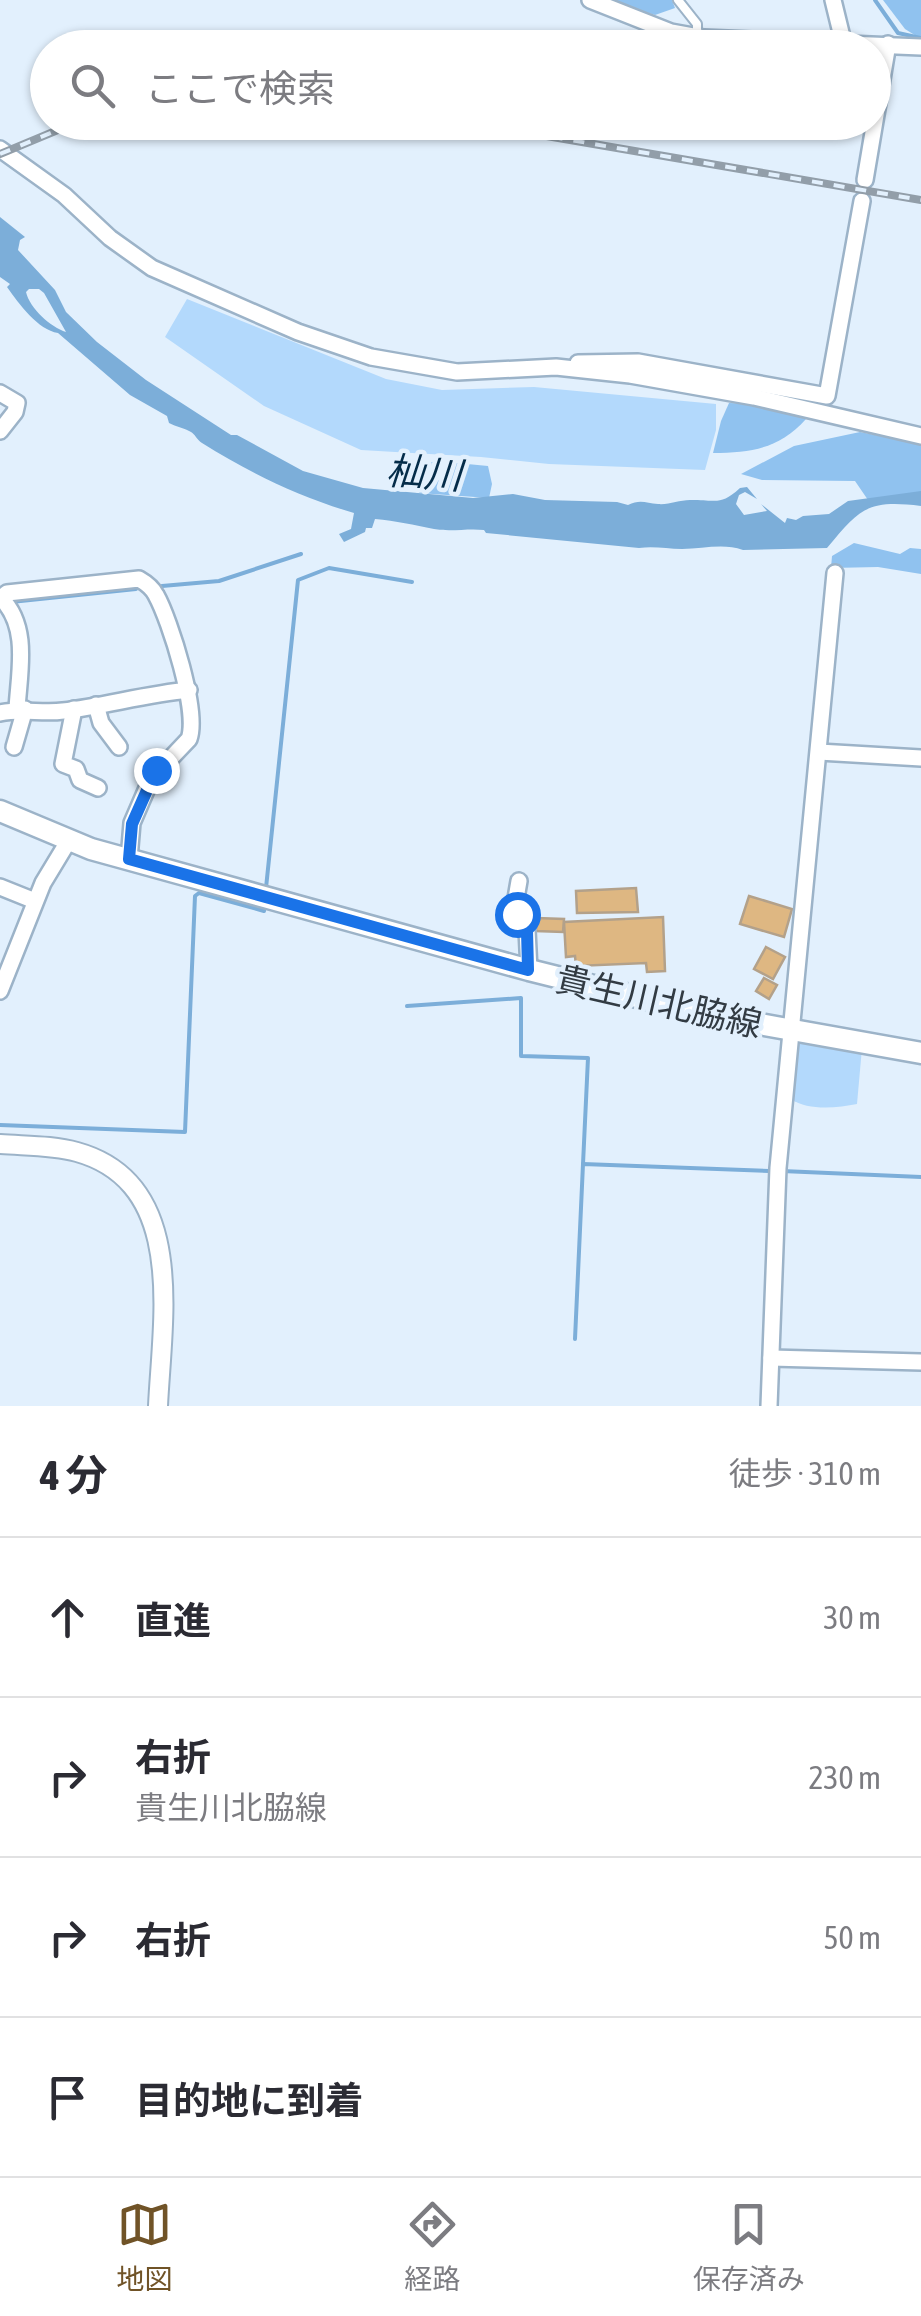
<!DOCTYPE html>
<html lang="ja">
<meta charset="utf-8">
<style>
:root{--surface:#fff;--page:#f7f7f7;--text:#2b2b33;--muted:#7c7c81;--line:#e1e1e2;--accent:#705327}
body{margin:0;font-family:"Asap Condensed","Noto Sans JP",sans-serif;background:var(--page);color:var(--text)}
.stop{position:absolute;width:30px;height:30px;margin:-22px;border:8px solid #1a73e8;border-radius:50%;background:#fff}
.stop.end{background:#1a73e8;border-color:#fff;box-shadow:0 2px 10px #0008}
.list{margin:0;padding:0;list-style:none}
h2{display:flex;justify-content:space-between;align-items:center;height:130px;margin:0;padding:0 40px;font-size:42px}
h2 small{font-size:32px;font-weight:400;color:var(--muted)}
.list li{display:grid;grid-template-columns:65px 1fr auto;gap:30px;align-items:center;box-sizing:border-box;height:160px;padding:0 40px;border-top:2px solid var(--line)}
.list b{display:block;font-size:38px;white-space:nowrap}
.list p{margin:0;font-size:32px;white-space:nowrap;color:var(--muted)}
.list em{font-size:32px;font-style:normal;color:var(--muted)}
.icon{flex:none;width:55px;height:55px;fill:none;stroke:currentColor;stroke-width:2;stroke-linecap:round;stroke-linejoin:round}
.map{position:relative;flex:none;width:921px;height:1406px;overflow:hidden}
.search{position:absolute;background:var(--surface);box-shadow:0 2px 8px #0004;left:30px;right:30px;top:30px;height:110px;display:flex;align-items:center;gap:25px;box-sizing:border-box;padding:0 35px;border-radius:55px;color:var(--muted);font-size:38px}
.sheet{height:770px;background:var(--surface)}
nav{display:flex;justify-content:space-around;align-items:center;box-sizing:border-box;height:140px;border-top:2px solid var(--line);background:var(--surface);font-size:28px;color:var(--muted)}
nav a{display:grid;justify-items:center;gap:5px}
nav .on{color:var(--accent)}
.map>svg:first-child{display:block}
.green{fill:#b3d9fc}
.forest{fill:#90c2ef}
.water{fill:#7caed9;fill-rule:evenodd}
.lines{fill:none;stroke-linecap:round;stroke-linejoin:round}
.stream{stroke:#7caed9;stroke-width:4}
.building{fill:#deb782;stroke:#b3a18a;stroke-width:2.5}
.service-casing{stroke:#9cb3c8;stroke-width:12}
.minor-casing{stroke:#9cb3c8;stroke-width:20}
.tertiary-casing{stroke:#9cb3c8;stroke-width:22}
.secondary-casing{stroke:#9cb3c8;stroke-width:25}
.service{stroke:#fff;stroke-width:8}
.minor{stroke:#fff;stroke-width:15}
.tertiary{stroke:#fff;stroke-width:18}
.secondary{stroke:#fff;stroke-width:20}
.rail-casing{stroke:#929ea9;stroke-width:8}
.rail{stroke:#e2f0fd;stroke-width:4;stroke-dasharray:11;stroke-linecap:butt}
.route{stroke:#1a73e8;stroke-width:12}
.labels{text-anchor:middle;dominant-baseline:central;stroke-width:9;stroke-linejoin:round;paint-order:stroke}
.street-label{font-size:35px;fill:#323b43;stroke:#e2f0fd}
.water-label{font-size:38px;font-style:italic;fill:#042c49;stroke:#e2f0fd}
</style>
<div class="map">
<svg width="921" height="1406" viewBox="0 0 921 1406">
<rect width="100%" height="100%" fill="#e2f0fd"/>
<g class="green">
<path d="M187 299 386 379 442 390 534 387 716 404V430L705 470 549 464 481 457 361 450 264 406 165 337Z"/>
<path d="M797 1036 862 1048 857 1104C837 1108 808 1111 791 1099Z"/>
</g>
<g class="forest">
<path d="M606 0H672L675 8 655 15Z"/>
<path d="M883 0H921V39L905 29Z"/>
<path d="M729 403 759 404 806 419C780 448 752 453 713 453L721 421Z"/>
<path d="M860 432 921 444V494L868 500 855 481 762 480 741 474 794 446Z"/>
<path d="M436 461 488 466 492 484 489 498 419 493 421 487 444 478 441 473 426 470 422 465Z"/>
<path d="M854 543 900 554 910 548 921 549V574L878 567 831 568 832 556Z"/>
</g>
<path class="water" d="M0 217 25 237 20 240 18 250 55 290 66 312 97 342 146 380 231 435H237L303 471 363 488 473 498 513 494 545 500 617 502 628 505C640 499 646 503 658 504 669 505 679 500 690 500 716 499 719 507 740 488L747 487 757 499 745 492 739 495 736 504 744 515 767 511 761 504 785 523 787 518 796 520 803 516 829 514 848 501 921 491V506C866 499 859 510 827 548L743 550C723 543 703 549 682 549 667 549 655 546 639 548L486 533 484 530C468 528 451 532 434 529 414 525 396 521 375 519L372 528H366L365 532 344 542 339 534 351 529 354 513C299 497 250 473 202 443 197 440 195 434 191 432 185 428 176 427 169 423L167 416 130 395 58 333C38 330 19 304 7 287L10 284 0 277ZM29 289H39L44 293 66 332C51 327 30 309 26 292Z"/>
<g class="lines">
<g class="stream">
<path d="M875 0 898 33 921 38"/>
<path d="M162 586 219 581 301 554"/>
<path d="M11 602 136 589"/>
<path d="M266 888 298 580 329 568 412 582"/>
<path d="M407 1006 521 998V1056L588 1058 583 1164"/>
<path d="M0 1125 185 1132 195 896 199 893 264 911V908"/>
<path d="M782 1171 921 1177"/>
<path d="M575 1339 583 1164 769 1171"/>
</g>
</g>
<g class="building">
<path d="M636 888 638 912 577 913 576 891Z"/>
<path d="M749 896 792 909 784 937 740 924Z"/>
<path d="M663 917 665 971 647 972 646 963 576 966 575 956 566 957 564 922Z"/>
<path d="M536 918 564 919 563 932 536 931Z"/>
<path d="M766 947 785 957 773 979 754 969Z"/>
<path d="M764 978 777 985 769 999 756 991Z"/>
</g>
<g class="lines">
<g class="service-casing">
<path id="service" d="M678 0 697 24V37"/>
</g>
<g class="minor-casing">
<g id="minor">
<path d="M590 0 671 32 704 38 921 47"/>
<path d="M833 0 844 45"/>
<path d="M0 149 64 195 110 238 152 268 298 332 371 357 457 372 556 367 630 375 754 397 921 436"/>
<path d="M865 180 888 44"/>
<path d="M578 363 638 362 827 396 862 201"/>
<path d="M0 393 17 403 15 412 0 431"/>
<path d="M1 598C30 627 19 672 17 709"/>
<path d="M0 599 7 593 139 579C146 583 152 587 156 595 170 620 199 712 189 739L151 779 132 823 129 859"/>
<path d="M96 705 101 723 119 747"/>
<path d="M74 709 63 764 76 769 80 780 98 788"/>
<path d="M0 713C22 708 42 714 63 711 105 706 146 694 189 690"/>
<path d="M14 747 25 709"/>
<path d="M819 752 921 758"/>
<path d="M519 881 515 904 527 930 529 970"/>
<path d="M0 887 35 901"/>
<path d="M0 991 43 883 69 840"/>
<path d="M771 1358 921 1362"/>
<path d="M769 1406 778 1168 835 573"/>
</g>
</g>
<g class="tertiary-casing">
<path id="tertiary" d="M0 1144C25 1146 52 1145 77 1152 188 1183 162 1319 158 1406"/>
</g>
<g class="secondary-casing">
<path id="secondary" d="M0 811 91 849 529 970 709 1015 921 1053"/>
</g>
<use href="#service" class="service"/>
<use href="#minor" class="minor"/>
<use href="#tertiary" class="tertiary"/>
<use href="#secondary" class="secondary"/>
<g class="rail-casing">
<g id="rail">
<path d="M465 122 921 200"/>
<path d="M0 154 77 122"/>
</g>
</g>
<use href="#rail" class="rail"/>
</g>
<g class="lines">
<path class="route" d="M156 770 132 824 129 859 528 970 527 930 517 914"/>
</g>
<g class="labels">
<g class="street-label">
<text transform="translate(659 1001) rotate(13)">貴生川北脇線</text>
</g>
<g class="water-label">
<text transform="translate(424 473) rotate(4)">杣川</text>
</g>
</g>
</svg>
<div class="stop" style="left:517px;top:914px"></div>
<div class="stop end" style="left:156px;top:770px"></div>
<div class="search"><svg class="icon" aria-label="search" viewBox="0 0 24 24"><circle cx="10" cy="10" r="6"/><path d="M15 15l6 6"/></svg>ここで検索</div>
</div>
<section class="sheet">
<h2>4 分<small>徒歩 · 310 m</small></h2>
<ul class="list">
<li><svg class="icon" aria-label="ahead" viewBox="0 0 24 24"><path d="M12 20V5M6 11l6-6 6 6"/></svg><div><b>直進</b></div><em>30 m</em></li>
<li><svg class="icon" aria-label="right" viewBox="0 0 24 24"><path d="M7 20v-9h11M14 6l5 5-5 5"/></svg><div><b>右折</b><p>貴生川北脇線</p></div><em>230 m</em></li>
<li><svg class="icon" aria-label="right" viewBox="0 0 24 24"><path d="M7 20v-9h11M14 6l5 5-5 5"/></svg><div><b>右折</b></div><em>50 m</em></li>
<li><svg class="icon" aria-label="arrive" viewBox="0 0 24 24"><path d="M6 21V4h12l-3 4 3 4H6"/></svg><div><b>目的地に到着</b></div></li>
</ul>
</section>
<nav>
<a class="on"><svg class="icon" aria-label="map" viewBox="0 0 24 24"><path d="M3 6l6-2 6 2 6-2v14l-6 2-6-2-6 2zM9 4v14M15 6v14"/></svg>地図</a>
<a><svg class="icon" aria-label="directions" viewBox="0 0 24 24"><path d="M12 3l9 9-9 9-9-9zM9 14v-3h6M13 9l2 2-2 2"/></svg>経路</a>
<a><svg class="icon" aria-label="saved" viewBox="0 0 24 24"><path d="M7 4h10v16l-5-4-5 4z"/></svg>保存済み</a>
</nav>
